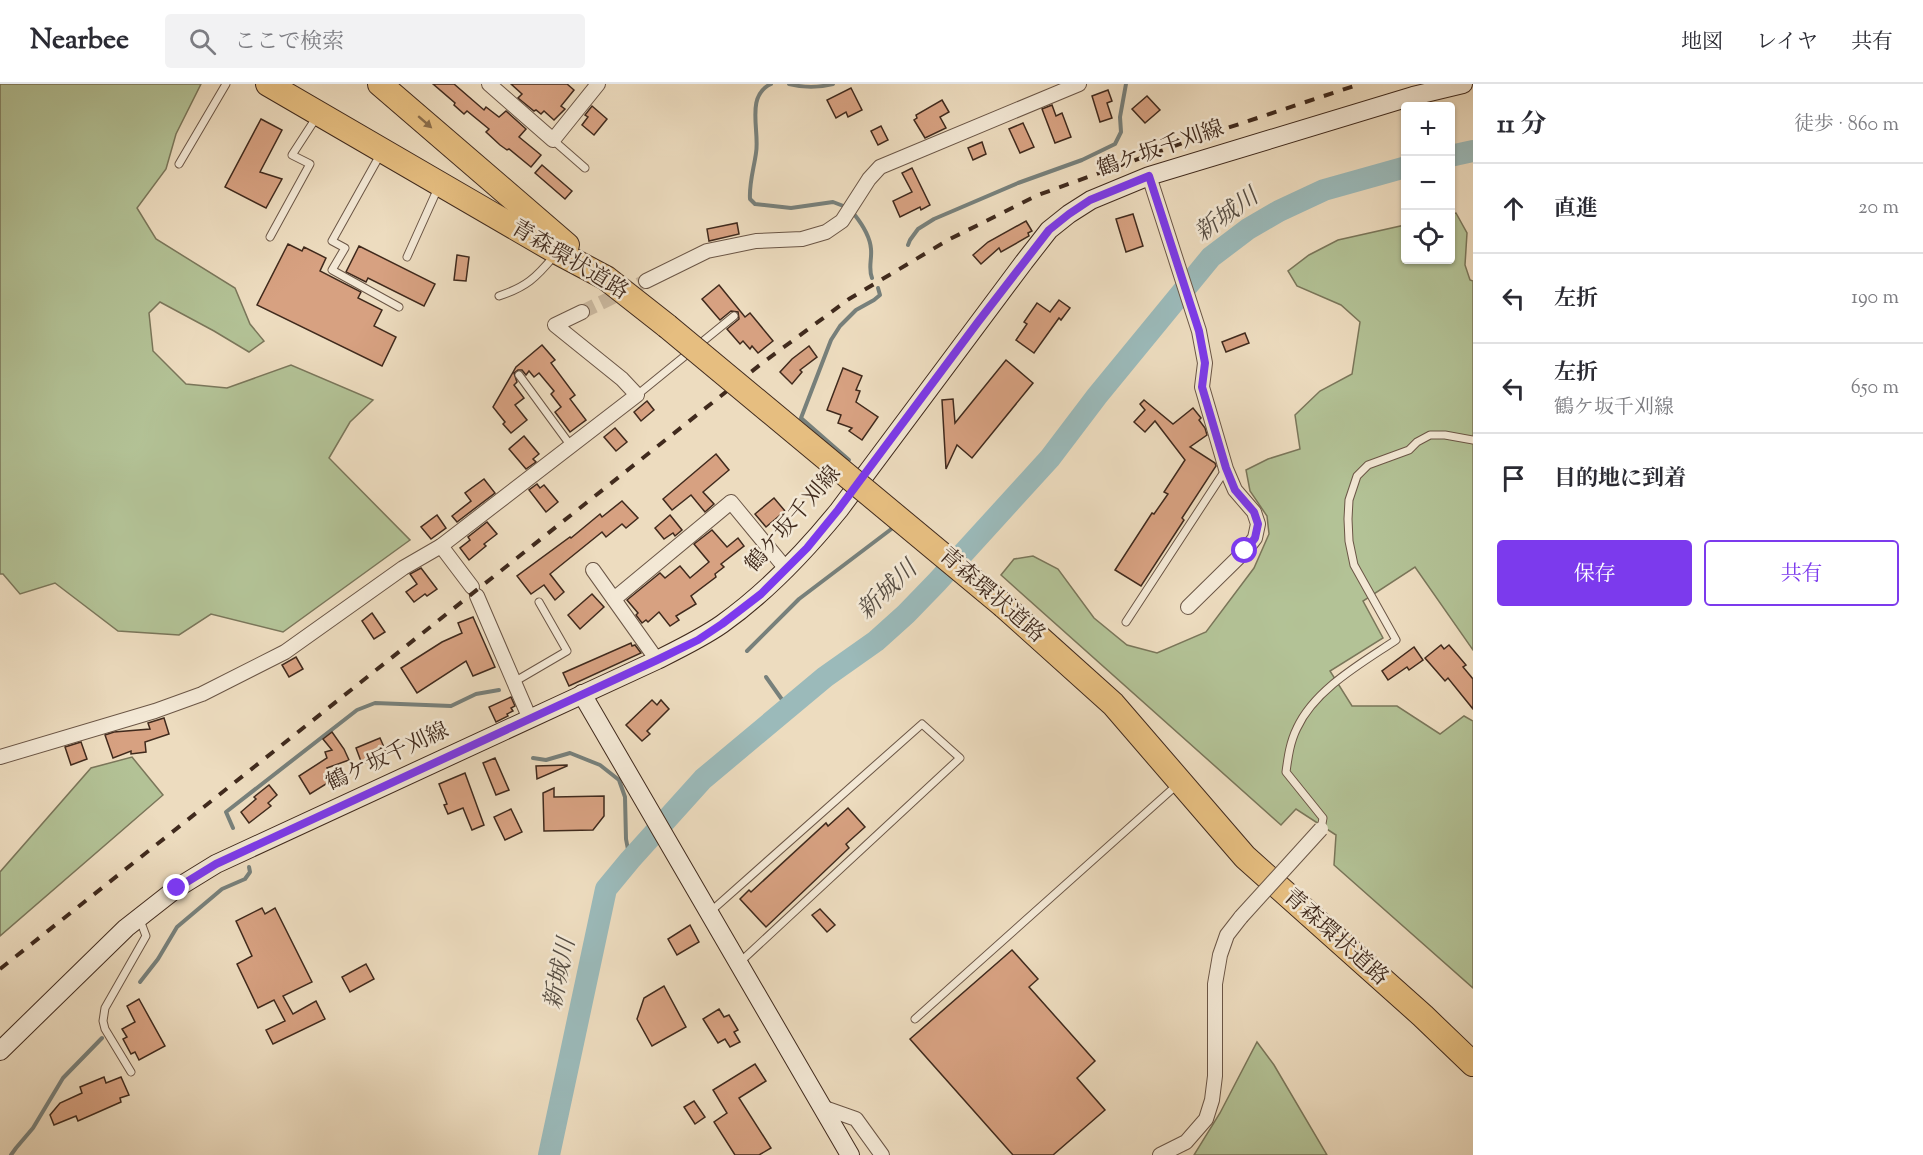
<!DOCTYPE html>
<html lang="ja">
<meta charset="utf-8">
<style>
:root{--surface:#fff;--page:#f2f2f3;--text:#2b2b33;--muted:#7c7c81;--line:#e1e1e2;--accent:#7c3aed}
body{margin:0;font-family:"Sorts Mill Goudy","Noto Serif JP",serif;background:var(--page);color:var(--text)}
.controls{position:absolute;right:18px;top:18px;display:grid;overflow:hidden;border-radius:6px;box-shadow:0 2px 4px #0004}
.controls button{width:54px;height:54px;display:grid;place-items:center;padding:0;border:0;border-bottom:2px solid var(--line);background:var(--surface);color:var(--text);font:30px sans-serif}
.stop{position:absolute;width:18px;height:18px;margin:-14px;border:4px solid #7c3aed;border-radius:50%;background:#fff}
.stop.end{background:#7c3aed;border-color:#fff;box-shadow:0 2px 6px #0008}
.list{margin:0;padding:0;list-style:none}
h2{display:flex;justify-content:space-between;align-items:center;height:78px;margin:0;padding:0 24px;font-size:26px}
h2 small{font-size:20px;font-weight:400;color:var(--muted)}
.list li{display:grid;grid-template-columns:39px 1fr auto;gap:18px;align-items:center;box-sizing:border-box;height:90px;padding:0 24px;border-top:2px solid var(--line)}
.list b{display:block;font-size:22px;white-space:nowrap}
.list p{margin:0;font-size:20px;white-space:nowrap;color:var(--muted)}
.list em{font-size:20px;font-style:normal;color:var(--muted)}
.actions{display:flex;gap:12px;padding:18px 24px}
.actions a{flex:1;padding:14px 0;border:2px solid var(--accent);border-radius:6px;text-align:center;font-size:21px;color:var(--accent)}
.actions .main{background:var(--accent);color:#fff}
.icon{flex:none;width:33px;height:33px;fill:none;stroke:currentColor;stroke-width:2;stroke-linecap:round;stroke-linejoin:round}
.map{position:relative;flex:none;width:1473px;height:1071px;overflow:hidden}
header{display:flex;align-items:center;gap:36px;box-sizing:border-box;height:84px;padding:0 30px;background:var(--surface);border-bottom:2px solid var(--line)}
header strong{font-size:28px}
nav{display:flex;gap:33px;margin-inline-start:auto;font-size:21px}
.search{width:420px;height:54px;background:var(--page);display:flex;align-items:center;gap:15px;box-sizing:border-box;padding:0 21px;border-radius:6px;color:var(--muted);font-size:22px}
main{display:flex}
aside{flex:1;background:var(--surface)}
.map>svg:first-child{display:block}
.green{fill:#b3c296;stroke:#7a765a;stroke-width:1.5}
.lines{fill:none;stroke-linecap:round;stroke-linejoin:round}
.stream{stroke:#77807b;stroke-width:4}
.river{stroke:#9bbaba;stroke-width:22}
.building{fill:#d7a181;stroke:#402a1d;stroke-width:1.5}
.street-tunnel{stroke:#cab89f;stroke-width:14;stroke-dasharray:14 7;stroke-linecap:butt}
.lane-casing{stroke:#6b5646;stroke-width:9}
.street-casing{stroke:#6b5646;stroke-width:16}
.secondary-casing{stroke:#402a1d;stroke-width:20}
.highway-casing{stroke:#402a1d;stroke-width:26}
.lane{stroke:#f3e8d5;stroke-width:7}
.street{stroke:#f3e8d5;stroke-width:14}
.secondary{stroke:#f3e8d5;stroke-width:18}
.highway{stroke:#e6be80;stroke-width:24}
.rail{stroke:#402a1d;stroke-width:4;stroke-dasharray:10 10;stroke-linecap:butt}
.street-bridge-casing{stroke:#6b5646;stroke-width:16;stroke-linecap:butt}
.highway-bridge-casing{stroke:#402a1d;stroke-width:26;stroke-linecap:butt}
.street-bridge{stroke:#f3e8d5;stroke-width:14}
.highway-bridge{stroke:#e6be80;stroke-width:24}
.oneway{fill:#8b6d4a}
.route{stroke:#7c3aed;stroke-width:8}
.labels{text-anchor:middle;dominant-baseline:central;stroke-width:5;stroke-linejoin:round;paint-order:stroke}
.street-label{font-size:22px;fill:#402a1d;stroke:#f3e8d5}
.water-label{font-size:24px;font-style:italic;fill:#574e44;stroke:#f3e8d5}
</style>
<header>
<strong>Nearbee</strong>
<div class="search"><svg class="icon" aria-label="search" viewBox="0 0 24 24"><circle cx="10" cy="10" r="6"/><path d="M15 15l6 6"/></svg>ここで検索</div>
<nav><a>地図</a><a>レイヤ</a><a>共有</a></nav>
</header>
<main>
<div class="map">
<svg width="1473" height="1071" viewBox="0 0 1473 1071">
<rect width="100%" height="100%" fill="#eddcbf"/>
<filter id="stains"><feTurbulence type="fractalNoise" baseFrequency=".00333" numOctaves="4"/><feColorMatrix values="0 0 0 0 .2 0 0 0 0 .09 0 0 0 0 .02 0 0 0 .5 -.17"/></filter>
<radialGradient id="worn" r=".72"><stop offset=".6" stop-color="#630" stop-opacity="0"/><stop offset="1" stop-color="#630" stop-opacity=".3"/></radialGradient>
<g class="green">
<path d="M0 0H201L176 50 166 85 137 124 156 155 235 204 250 240 264 257 249 268 214 247 160 218 149 229 153 267 186 300 227 304 291 281 373 316 350 338 329 374 410 456 283 548 211 530 179 551 118 547 55 499 20 510 3 490H0Z"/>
<path d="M1456 129 1467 149 1465 181 1470 196 1473 197V566L1415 483 1363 517 1383 554 1330 587 1352 622H1397L1440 650 1464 632 1473 637V904L1334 781 1336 751 1296 725 1281 741 1001 491 1014 475 1033 472 1058 485 1094 534 1127 561 1157 569 1206 548 1254 484 1269 450 1267 432 1250 407 1246 386 1268 375 1300 365 1295 331 1320 307 1352 290 1360 238 1341 221 1297 202 1288 187 1309 171 1338 156 1405 141 1406 176H1450L1451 130Z"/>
<path d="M132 673 163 711 0 852V788L91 684Z"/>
<path d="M1257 958 1274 981 1327 1071H1194L1220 1029Z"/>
</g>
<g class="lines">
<g class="stream">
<path d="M771 0C745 12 760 47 756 69 754 84 749 99 750 115L755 120 791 124 833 118 846 123"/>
<path d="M789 0C805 4 817 4 833 0"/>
<path d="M854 130C862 140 870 152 871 165 872 176 868 184 872 194"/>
<path d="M908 161 910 156 918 145 934 135 1018 99 1082 76 1115 60 1121 48 1120 33 1126 0"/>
<path d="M849 376 801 334 831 256 840 242 856 226 874 216 880 211 878 204"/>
<path d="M747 567 799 515 894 443"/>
<path d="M766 593 788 624"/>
<path d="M533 674 546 676 570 669 600 681 619 696 625 713 626 755 630 776"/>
<path d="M233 744 226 728 357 626 375 619 451 622 476 610 499 606"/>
<path d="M140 898 158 875 177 843 222 805 245 795 250 788 249 783"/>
<path d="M11 1071 16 1064 33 1044 63 994 102 954"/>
</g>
<g class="river">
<path d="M1450 72 1473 67"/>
<path d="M549 1071 606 805 630 776 703 695 825 593 876 557 906 530 937 498 1050 374 1097 312 1211 173 1248 145 1279 127 1324 106 1406 83"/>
</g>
</g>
<g class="building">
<path d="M433 0H454L484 26 486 23 499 33 506 27 526 45 519 53 541 71 531 83 509 65 507 66 500 61 486 48 489 45 467 27 464 30 454 21 455 19Z"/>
<path d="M511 0H567L574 6 561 22 565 25 554 36 544 27 541 30 536 26 534 27 518 14 522 10Z"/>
<path d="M851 4 862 26 848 33 846 28 836 34 827 16Z"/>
<path d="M1108 6 1112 17 1107 19 1112 34 1100 38 1092 12Z"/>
<path d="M1147 12 1160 26 1145 39 1132 25Z"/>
<path d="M942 16 949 28 940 33 946 44 925 54 914 36 917 34 916 31Z"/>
<path d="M1052 21 1056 32 1062 29 1071 53 1055 59 1042 25Z"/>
<path d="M592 22 607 35 594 51 582 41 588 33 585 31Z"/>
<path d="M261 35 282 46 260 88 282 95 266 124 225 103Z"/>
<path d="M1023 39 1034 63 1020 69 1009 45Z"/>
<path d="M881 42 888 56 878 61 871 47Z"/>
<path d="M982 58 986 70 973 76 968 64Z"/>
<path d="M542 81 572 107 565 115 535 89Z"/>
<path d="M912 84 930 121 921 126 920 123 900 133 893 117 912 108 902 89Z"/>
<path d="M1133 130 1143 162 1126 168 1116 135Z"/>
<path d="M1026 137 1032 147 1028 149 1029 152 1001 168 999 164 981 180 973 171 988 158Z"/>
<path d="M737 139 739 150 709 157 707 145Z"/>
<path d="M288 160 302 167 304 163 326 174 320 187 361 208 358 214 382 226 374 242 396 253 382 282 257 221Z"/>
<path d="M359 162 435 200 424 222 368 194 366 198 346 188Z"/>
<path d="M457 171 469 173 466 197 454 196Z"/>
<path d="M719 201 745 233 750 229 773 257 758 269 752 262 750 265 743 257 740 260 727 245 739 235 738 228 731 227 720 236 702 215Z"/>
<path d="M1059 216 1070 224 1061 236 1059 234 1034 269 1016 256 1027 240 1024 238 1037 219 1050 228Z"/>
<path d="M1245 249 1249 259 1226 268 1222 258Z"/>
<path d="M542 261 555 276 551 279 575 311 570 315 586 336 570 348 555 328 561 323 551 310 554 307 539 289 534 293 529 287 526 291 522 286H518L514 289 517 298 514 301 524 314 515 321 527 336 511 349 503 340 505 338 493 323 516 283Z"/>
<path d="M809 262 817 273 800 286 802 288 792 300 780 288 792 275Z"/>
<path d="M1006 276 1033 299 972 374 957 361 946 385 942 316 953 315 955 339Z"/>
<path d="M843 284 862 292 856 306 860 307 856 318 878 333 862 356 849 347 852 344 838 339 841 331 827 326Z"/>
<path d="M1144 316 1173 340 1193 324 1201 334 1199 336 1205 344 1207 351 1190 363 1215 379 1216 382 1182 434 1184 436 1141 502 1115 486 1152 429 1154 430 1168 410 1164 408 1185 376 1155 337 1145 348 1134 338 1145 326 1140 320Z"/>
<path d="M647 317 654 326 641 337 634 328Z"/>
<path d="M615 344 627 358 616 367 604 353Z"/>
<path d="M524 352 539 370 533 375 536 378 526 385 509 365Z"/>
<path d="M716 370 729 386 703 408 714 420 705 428 691 411 672 426 663 415Z"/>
<path d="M484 395 495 409 457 438 452 432 471 417 465 409Z"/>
<path d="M537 400 540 404 544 401 558 418 546 428 529 406Z"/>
<path d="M774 414 785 427 766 443 755 430Z"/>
<path d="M622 417 638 434 626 444 622 440 606 453 602 448 550 490 564 508 555 516 544 501 531 510 517 492 570 453 571 454 600 430 602 433Z"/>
<path d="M437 431 446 444 431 455 421 443Z"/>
<path d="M670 431 682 446 675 452 673 449 664 455 655 444Z"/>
<path d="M487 438 497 450 484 460 486 462 469 476 460 464 470 456 468 453Z"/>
<path d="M712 446 727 463 738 454 744 462 721 480 724 483 715 490 716 493 691 512 696 520 676 532 679 536 670 542 659 528 648 538 646 536 642 539 636 531 638 529 627 516 660 489 665 494 680 482 690 494 709 478 694 460Z"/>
<path d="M421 484 437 505 427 512 425 510 414 518 406 508 417 500 410 490Z"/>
<path d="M592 510 604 523 580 545 568 531Z"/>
<path d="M372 529 385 548 374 555 362 537Z"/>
<path d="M473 533 495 583 473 592 466 577 417 609 401 584 442 558 462 549 458 539Z"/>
<path d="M631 559 632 562 635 561 641 569 569 602 563 589Z"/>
<path d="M1441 561 1444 565 1449 561 1466 581 1463 583 1473 595V625L1448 594 1445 597 1425 574Z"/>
<path d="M1414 563 1423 576 1409 586 1407 583 1388 596 1382 587Z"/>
<path d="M296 573 303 585 289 593 282 581Z"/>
<path d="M511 613 515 622 511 624 513 627 507 630 508 632 496 638 489 623Z"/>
<path d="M652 616 657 621 661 616 669 625 647 647 650 650 642 657 626 641Z"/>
<path d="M164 634 169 650 145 658 146 668 131 670V667L113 674 105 651 114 648 150 645 148 639Z"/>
<path d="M332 648 344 665 349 676 327 684 334 695 310 710 299 692 327 674 325 668 332 666 323 655Z"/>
<path d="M380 654 387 670 362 680 356 664Z"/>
<path d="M81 658 87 675 71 681 65 663Z"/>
<path d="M495 674 509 706 496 711 483 679Z"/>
<path d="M567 681V682L537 695 536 682Z"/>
<path d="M465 689 484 741 472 746 463 724 448 730 444 721 447 720 439 700Z"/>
<path d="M269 701 277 711 268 719 271 722 249 739 241 728 256 715 254 713Z"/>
<path d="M554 704V713L604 712V732L593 746 544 747 543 709Z"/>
<path d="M848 724 865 743 846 760 849 764 766 843 740 815 749 806 751 808 826 739 828 742Z"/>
<path d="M511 725 522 748 505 756 494 733Z"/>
<path d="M262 824 265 830 275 824 312 898 283 912 293 930 316 917 325 935 273 960 266 946 285 937 274 916 258 924 237 880 252 872 236 837Z"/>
<path d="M820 825 835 841 827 848 812 831Z"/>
<path d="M690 841 699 858 677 871 668 855Z"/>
<path d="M1012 866 1038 895 1029 903 1095 977 1077 994 1105 1026 1053 1071H1013L910 955Z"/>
<path d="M366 880 374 895 350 908 342 893Z"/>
<path d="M664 902 686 943 652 962 637 935 644 914Z"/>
<path d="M139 915 165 962 139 976 135 968 131 970 123 955 127 953 122 945 135 938 127 922Z"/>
<path d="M719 925 724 933 729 931 738 946 734 948 740 958 730 963 725 955 718 959 703 935Z"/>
<path d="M755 980 766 997 739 1014 771 1064 759 1071H735L714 1038 727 1029 713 1006Z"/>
<path d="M104 993 106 999 121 993 129 1011 120 1014 121 1018 78 1037 76 1032 54 1041 50 1031 60 1019 82 1009 80 1003Z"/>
<path d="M694 1017 705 1033 695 1040 684 1023Z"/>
</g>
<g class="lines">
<path class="street-tunnel" d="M582 228 646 197"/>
<g class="lane-casing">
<g id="lane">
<path d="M553 56 585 84"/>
<path d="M380 71 332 157 345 164 332 186 399 223"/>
<path d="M179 80 226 0"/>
<path d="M270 153 310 80 292 71 316 34"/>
<path d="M407 173 438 104"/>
<path d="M499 212C526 203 536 194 554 172"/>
<path d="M519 291 571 362"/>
<path d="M637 311 734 232"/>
<path d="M1126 538 1226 385"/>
<path d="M514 598 567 567 539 518"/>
<path d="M1321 745 1323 734 1286 688C1288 673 1290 658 1297 644 1315 605 1362 579 1396 556L1354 481 1349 457 1348 435 1349 416 1357 392 1368 381 1409 366 1417 358 1430 351H1445L1473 356"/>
<path d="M710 828 922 640 960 674 739 879"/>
<path d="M915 935 1178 700"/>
<path d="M131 988 105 945 103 937 105 924 146 852 140 836"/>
</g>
</g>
<g class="street-casing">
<g id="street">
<path d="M489 0 553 56 598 0"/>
<path d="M1149 92 1199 247 1205 279 1202 303 1226 385 1235 406 1254 428 1258 440 1255 454 1245 467 1188 523"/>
<path d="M646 197 707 167 756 157 802 155 826 148 842 137 869 95 880 83 1079 0"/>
<path d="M441 462 472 503"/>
<path d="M593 486 657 576"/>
<path d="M477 512 530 635"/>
<path d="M614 515 731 418 787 486"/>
<path d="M0 673 155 627 202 610 285 568 403 484 441 462 637 311 622 295 555 241 582 228"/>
<path d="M822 1023 856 1035 882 1071"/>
<path d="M1160 1071 1186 1058 1206 1035 1212 1016 1215 992V900L1220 871 1227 851 1241 833"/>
</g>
</g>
<g class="secondary-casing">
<g id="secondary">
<path d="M582 610 850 1071"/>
<path d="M0 967 126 844 177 804 216 780 657 576C679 565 702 554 722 540 767 508 804 469 839 426L1024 178 1049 146 1069 130 1091 116 1149 92 1413 12 1463 0"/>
</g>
</g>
<g class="highway-casing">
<g id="highway">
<path d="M268 0 557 168 606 194 667 242"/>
<path d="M380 0 567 161"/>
<path d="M1004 522 1113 620 1245 773 1423 932 1473 980"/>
</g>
</g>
<use href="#lane" class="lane"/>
<use href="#street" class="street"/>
<use href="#secondary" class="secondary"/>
<use href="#highway" class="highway"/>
<path class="rail" d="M0 885 761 280 849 215 948 156 1038 111 1191 56 1360 0"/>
<g class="street-bridge-casing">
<path id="street-bridge" d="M1241 833 1321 745"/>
</g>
<g class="highway-bridge-casing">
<path id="highway-bridge" d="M667 242 1004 522"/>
</g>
<use href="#street-bridge" class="street-bridge"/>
<use href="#highway-bridge" class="highway-bridge"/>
</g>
<defs><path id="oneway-solid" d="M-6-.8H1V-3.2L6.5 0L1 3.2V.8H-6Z" transform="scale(1.5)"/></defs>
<use class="oneway" href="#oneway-solid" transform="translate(425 38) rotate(41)"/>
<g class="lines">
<path class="route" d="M177 804 216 780 657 576 698 556 722 540 761 510 807 464 838 426 978 238 1049 146 1069 130 1090 116 1149 92 1199 247 1205 279 1202 303 1226 384 1235 406 1254 428 1258 440 1255 454 1245 467"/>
</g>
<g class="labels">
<g class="street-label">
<text transform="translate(1161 66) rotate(-19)">鶴ケ坂千刈線</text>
<text transform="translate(569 177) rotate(31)">青森環状道路</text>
<text transform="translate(794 436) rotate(-49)">鶴ケ坂千刈線</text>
<text transform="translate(991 512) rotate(41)">青森環状道路</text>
<text transform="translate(388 674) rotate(-25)">鶴ケ坂千刈線</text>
<text transform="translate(1335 854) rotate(42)">青森環状道路</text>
</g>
<g class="water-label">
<text transform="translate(1227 132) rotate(-36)">新城川</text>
<text transform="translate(888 507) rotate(-44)">新城川</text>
<text transform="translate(561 890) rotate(-78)">新城川</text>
</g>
</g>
<rect width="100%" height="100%" filter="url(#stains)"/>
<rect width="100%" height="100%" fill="url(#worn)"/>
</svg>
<div class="controls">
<button>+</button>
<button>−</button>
<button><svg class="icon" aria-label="locate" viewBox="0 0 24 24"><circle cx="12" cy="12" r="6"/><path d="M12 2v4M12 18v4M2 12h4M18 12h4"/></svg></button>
</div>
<div class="stop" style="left:1245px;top:467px"></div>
<div class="stop end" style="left:177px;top:804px"></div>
</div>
<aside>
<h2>11 分<small>徒歩 · 860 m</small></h2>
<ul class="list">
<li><svg class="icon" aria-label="ahead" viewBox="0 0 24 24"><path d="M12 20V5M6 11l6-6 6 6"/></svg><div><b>直進</b></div><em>20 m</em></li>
<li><svg class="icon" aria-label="left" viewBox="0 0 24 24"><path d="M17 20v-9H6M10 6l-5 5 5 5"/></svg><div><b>左折</b></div><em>190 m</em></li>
<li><svg class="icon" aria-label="left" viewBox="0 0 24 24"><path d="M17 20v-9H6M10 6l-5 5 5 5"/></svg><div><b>左折</b><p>鶴ケ坂千刈線</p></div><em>650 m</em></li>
<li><svg class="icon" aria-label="arrive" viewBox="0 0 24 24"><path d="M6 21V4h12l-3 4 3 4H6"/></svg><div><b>目的地に到着</b></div></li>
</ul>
<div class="actions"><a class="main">保存</a><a>共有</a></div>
</aside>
</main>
